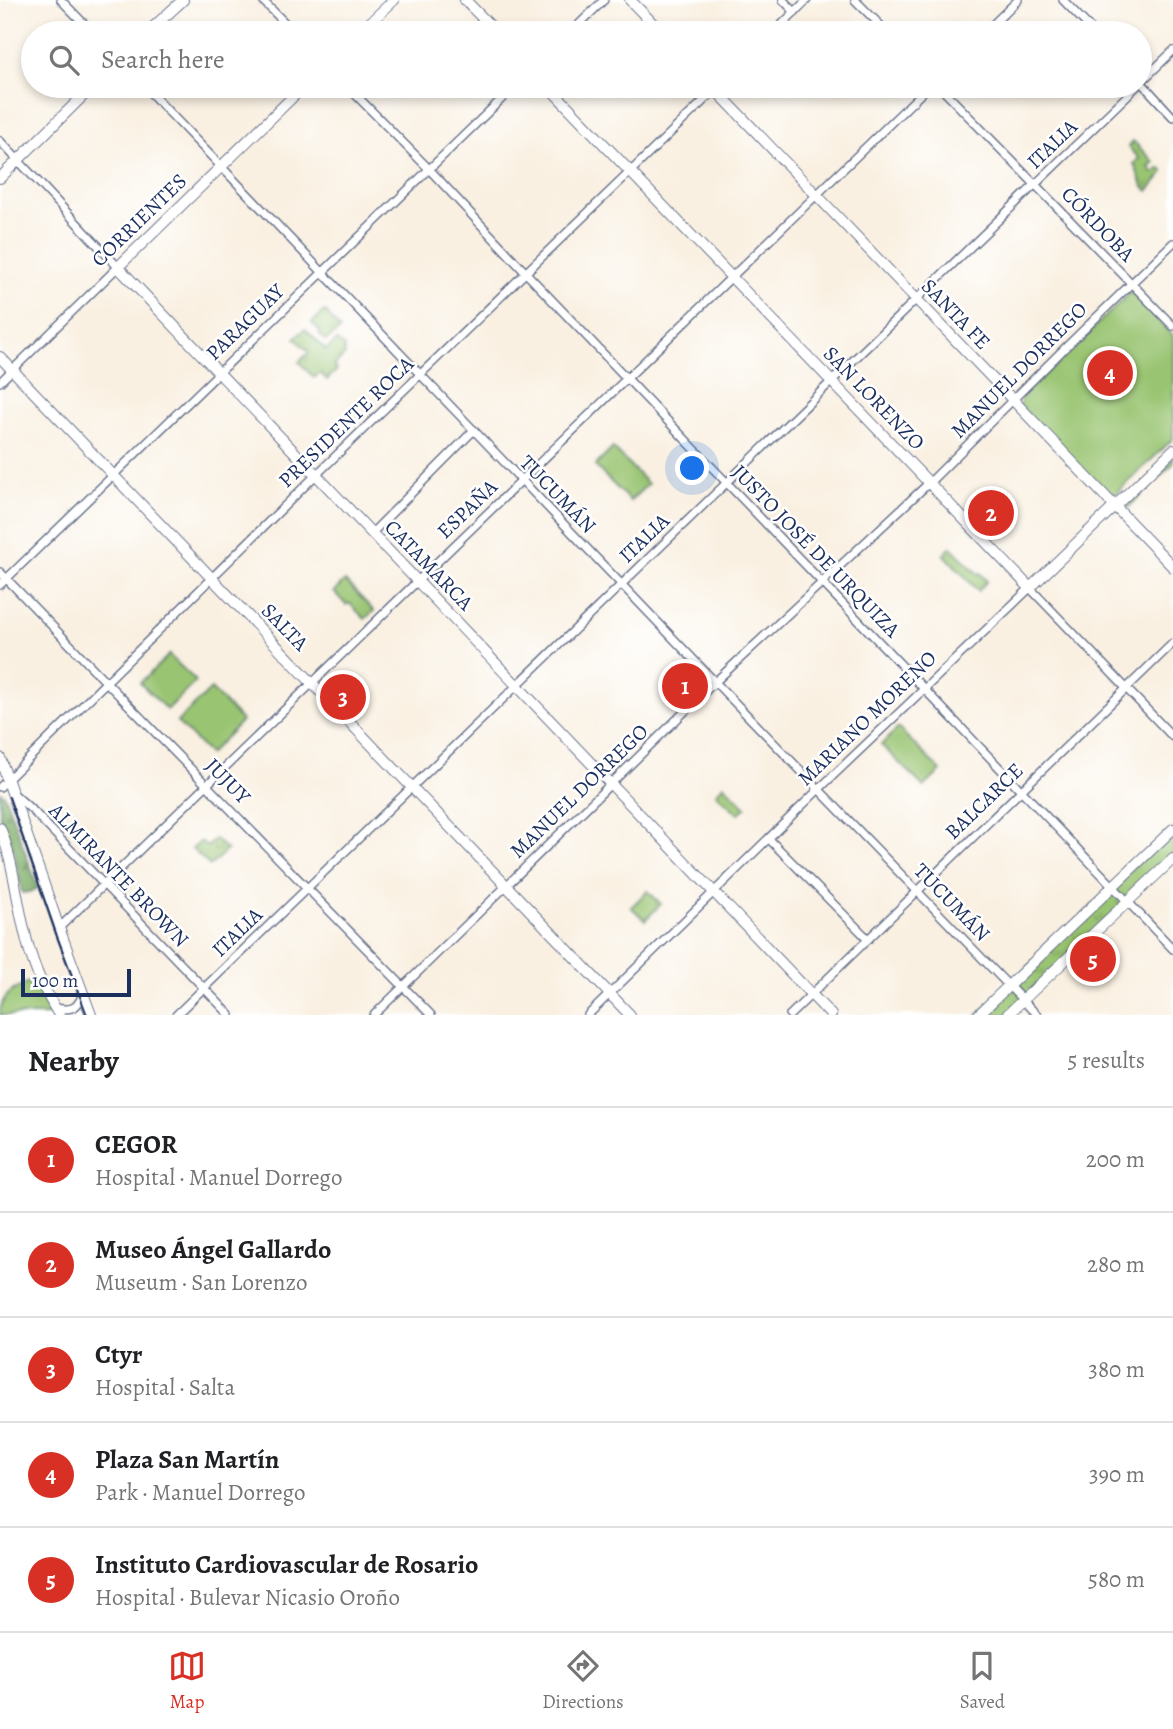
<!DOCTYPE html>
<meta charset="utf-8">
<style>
:root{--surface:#fff;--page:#f2f2f2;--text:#202124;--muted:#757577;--line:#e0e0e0;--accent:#d93025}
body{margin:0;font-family:Alegreya,serif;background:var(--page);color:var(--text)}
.scale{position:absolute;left:21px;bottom:18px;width:110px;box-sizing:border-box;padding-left:7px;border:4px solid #1b2f5e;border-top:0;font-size:19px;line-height:24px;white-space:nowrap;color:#1b2f5e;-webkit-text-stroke:5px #fff;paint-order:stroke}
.you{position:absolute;left:693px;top:469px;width:24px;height:24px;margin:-18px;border:5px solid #fff;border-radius:50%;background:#1a73e8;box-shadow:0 0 0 10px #1a73e833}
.badge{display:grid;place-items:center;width:46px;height:46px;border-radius:50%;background:var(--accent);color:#fff;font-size:23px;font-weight:700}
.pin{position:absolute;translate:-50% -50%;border:4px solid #fff;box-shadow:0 2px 7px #0006}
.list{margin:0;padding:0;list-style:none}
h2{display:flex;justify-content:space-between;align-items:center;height:91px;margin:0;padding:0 28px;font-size:30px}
h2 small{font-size:23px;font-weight:400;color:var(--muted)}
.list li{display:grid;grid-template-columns:46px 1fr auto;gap:21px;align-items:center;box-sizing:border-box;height:105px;padding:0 28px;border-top:2px solid var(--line)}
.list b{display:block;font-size:26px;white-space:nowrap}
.list p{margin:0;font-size:23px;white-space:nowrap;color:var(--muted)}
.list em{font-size:23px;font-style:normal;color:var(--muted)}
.icon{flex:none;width:38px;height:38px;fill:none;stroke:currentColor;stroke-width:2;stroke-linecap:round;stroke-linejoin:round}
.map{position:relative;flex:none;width:1173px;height:1015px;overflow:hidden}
.search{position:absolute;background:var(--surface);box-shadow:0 4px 10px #0003;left:21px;right:21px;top:21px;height:77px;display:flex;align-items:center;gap:18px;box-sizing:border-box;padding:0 24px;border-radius:38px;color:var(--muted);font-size:26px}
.sheet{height:616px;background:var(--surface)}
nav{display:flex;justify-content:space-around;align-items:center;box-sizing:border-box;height:98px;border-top:2px solid var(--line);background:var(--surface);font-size:19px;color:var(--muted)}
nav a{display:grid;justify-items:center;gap:4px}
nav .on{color:var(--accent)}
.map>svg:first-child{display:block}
.grass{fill:url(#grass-tufts);stroke:#5a7a68;stroke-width:2}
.forest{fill:url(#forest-firs);stroke:#4a6c60;stroke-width:2}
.green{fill:#99c471;stroke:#5a7a68;stroke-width:2}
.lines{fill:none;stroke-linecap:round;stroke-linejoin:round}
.minor-casing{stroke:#69738c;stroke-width:10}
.major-casing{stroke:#69738c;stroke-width:12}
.minor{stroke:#fff;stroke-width:7}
.major{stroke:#fff;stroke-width:10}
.tram{stroke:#1b2f5e;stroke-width:2}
.labels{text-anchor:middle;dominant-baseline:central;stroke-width:5;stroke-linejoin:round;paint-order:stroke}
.street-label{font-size:21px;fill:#1b2f5e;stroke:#fff}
</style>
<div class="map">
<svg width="1173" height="1015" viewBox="0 0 1173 1015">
<defs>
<pattern id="grass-tufts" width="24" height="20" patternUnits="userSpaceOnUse" patternTransform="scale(1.75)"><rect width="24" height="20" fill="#99c471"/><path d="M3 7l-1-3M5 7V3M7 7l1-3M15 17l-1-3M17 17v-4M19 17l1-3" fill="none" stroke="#7ca060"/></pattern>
<pattern id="forest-firs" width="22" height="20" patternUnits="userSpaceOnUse" patternTransform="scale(1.75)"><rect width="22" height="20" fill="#7aaa63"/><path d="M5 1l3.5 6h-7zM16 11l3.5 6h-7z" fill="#638b55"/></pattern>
</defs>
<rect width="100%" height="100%" fill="#fff"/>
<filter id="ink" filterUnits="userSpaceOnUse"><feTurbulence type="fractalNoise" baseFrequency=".0143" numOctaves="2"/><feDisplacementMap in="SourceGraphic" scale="14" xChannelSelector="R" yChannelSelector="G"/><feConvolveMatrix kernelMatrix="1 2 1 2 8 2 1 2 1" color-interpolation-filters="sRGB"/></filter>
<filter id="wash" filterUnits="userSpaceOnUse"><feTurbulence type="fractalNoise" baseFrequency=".00686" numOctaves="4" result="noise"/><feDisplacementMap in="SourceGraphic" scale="28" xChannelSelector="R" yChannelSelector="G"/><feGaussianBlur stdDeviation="1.57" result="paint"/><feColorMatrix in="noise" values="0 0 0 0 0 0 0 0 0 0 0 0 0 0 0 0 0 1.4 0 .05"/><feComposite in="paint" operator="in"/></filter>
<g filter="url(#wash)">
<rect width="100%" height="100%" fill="#f9f0e1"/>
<g class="grass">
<path d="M1133 141 1154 162 1149 167 1154 173 1160 168 1164 172 1148 191 1143 186 1134 164 1139 158 1128 147Z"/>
<path d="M323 312 325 313 326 312 340 330 326 341 319 334 321 332 312 323Z"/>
<path d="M305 329 326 350 337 341 344 346 345 355 334 366 337 370 327 380 320 373 314 378 299 362 309 352 295 338Z"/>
<path d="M951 547 978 574 980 573 987 581 978 591 944 554Z"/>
<path d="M345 581 374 611 365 619 349 603 346 605 334 592Z"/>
<path d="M724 785 746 807 738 814 716 793Z"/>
<path d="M1173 829V859L1007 1015H978Z"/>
<path d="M215 839 227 850 210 866 192 849 201 841 207 847Z"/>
<path d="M648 891 661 904 645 920 631 907Z"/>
</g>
<path class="forest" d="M0 792 4 794 7 801 38 888 30 892 22 893 14 852 0 816Z"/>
<g class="green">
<path d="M1131 292 1173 336V439L1109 500 1020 406V398Z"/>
<path d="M613 448 648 484 630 501 595 466Z"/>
<path d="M1173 458V464L1128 508 1125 504Z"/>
<path d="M169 655 196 681 167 710 140 683Z"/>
<path d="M211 689 242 721 209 754 177 722Z"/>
<path d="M898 728 941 771 924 787 881 745Z"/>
<path d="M29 982 35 984 52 1015H0C0 996 13 989 29 982Z"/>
</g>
</g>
<g filter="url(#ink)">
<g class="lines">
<g class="minor-casing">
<g id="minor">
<path d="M61 0 93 33"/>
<path d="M262 0 295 33"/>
<path d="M783 0 795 12"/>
<path d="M855 0 888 33"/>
<path d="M1063 0 1095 33"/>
<path d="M570 33 604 0"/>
<path d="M773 33 807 0"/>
<path d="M984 33 1018 0"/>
<path d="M1140 81 1173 117"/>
<path d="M1140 83 1173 51"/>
<path d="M144 86 715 682 1037 1015"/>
<path d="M347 86 429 169 526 273 1173 949"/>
<path d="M939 86 1173 326"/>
<path d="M0 141 118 267 0 382"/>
<path d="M372 533 474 430"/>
<path d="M0 572 107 683 431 1015"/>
<path d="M0 585 515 86"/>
<path d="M0 787 316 475 719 86"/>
<path d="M13 793 34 812 230 1015"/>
<path d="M769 839 868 939"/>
<path d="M59 928 929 86"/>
<path d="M55 1008C71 1011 78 1009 83 993"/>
<path d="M176 1015 1137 86"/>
<path d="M374 1015 715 682 929 483 1068 345 1173 243"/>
<path d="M588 1015 819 789 1030 588 1173 737"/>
<path d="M790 1015 1173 643"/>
</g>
</g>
<g class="major-casing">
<g id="major">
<path d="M465 0 497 33"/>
<path d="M630 0 662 33"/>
<path d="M147 33 183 0"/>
<path d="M359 33 394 0"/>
<path d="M304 86 118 267 831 1015"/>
<path d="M548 86 1030 588 1173 450"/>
<path d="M712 86 1173 567"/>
<path d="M0 178 93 86"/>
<path d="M0 357 630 1015"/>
<path d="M0 758 59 928 91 1015"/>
<path d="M0 828C17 870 17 917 33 961 39 980 49 998 59 1015"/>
<path d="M978 1015 1173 829"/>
<path d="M1007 1015 1173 859"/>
</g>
</g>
<use href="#minor" class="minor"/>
<use href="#major" class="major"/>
<path class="tram" d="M9 797 57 936 87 1015"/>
</g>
</g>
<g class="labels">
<g class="street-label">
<text transform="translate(1052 144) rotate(-44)">ITALIA</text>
<text transform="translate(139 220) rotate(-44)">CORRIENTES</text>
<text transform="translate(1098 224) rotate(46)">CÓRDOBA</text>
<text transform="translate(956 314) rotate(46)">SANTA FE</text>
<text transform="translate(245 322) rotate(-44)">PARAGUAY</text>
<text transform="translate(1019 370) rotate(-45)">MANUEL DORREGO</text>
<text transform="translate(874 398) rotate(46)">SAN LORENZO</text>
<text transform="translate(346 422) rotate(-44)">PRESIDENTE ROCA</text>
<text transform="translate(558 494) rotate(46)">TUCUMÁN</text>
<text transform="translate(467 509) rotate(-44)">ESPAÑA</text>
<text transform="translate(644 538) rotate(-44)">ITALIA</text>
<text transform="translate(816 551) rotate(46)">JUSTO JOSÉ DE URQUIZA</text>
<text transform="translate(429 565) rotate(46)">CATAMARCA</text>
<text transform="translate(285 627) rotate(46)">SALTA</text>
<text transform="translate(867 718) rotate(-44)">MARIANO MORENO</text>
<text transform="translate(228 781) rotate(46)">JUJUY</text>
<text transform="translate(579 791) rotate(-44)">MANUEL DORREGO</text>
<text transform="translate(984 801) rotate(-44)">BALCARCE</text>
<text transform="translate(119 875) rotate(46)">ALMIRANTE BROWN</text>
<text transform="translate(952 902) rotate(46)">TUCUMÁN</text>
<text transform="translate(237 932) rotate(-44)">ITALIA</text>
</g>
</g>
</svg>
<div class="scale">100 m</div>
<div class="you"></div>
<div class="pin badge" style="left:685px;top:686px">1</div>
<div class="pin badge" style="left:991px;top:513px">2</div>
<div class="pin badge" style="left:343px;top:697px">3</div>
<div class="pin badge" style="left:1110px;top:373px">4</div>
<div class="pin badge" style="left:1093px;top:959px">5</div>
<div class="search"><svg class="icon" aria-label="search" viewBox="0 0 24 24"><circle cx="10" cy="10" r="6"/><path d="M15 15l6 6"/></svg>Search here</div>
</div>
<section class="sheet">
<h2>Nearby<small>5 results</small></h2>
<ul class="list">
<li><span class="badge">1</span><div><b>CEGOR</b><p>Hospital · Manuel Dorrego</p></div><em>200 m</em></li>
<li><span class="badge">2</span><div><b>Museo Ángel Gallardo</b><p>Museum · San Lorenzo</p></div><em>280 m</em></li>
<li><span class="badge">3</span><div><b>Ctyr</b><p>Hospital · Salta</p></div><em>380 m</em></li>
<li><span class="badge">4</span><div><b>Plaza San Martín</b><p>Park · Manuel Dorrego</p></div><em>390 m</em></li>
<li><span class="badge">5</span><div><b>Instituto Cardiovascular de Rosario</b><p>Hospital · Bulevar Nicasio Oroño</p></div><em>580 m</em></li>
</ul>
</section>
<nav>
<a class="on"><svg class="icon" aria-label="map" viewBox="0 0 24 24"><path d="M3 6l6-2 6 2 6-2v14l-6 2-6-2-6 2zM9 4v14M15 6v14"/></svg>Map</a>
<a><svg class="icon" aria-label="directions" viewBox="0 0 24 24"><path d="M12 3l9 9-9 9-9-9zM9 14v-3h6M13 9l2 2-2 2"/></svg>Directions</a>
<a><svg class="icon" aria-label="saved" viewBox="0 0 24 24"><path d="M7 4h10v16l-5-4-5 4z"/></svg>Saved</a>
</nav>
